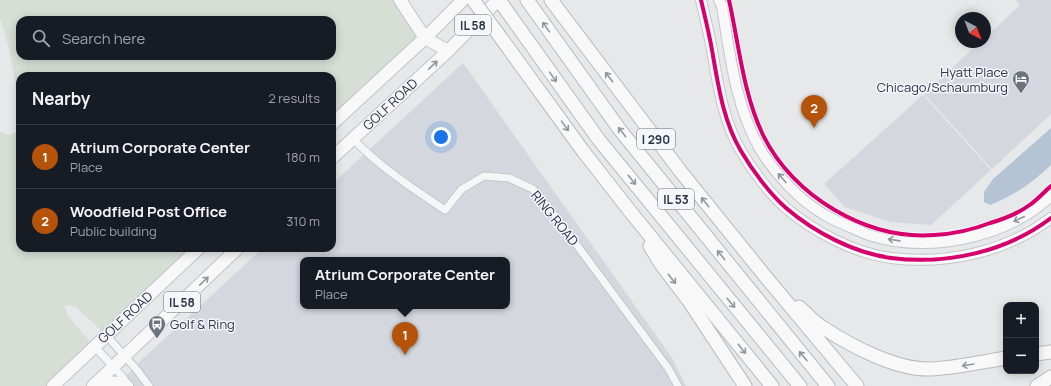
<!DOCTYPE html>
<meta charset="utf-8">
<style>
:root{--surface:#171b24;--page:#242831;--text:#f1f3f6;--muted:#9ea1a6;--line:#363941;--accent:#b45309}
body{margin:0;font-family:Manrope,sans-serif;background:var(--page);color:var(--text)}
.controls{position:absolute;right:12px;bottom:12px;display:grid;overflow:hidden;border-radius:8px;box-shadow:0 2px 10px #0003}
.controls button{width:36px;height:36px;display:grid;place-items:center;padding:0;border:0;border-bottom:1px solid var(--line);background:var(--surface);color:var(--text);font:20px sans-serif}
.compass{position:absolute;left:955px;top:12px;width:36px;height:36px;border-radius:50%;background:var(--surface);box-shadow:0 2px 10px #0003;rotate:138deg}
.you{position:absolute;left:441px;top:137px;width:14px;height:14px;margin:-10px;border:3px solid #fff;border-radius:50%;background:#1a73e8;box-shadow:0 0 0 6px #1a73e833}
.badge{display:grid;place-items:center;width:26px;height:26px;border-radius:50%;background:var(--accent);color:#fff;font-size:13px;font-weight:700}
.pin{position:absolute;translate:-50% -33px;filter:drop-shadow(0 1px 2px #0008)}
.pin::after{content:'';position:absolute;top:21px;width:14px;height:12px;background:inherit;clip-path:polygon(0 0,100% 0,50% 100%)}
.popup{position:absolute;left:300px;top:257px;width:210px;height:52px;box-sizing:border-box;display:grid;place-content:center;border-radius:8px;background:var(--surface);filter:drop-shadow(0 1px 3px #0005);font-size:13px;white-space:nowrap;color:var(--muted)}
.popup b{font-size:15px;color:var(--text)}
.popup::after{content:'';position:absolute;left:50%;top:100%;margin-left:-8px;border:8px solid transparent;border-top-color:var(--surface)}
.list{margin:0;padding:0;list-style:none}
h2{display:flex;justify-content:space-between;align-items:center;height:52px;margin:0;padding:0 16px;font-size:17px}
h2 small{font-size:13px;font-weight:400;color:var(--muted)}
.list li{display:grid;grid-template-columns:26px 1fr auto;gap:12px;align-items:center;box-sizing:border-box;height:64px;padding:0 16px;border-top:1px solid var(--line)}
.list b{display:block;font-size:15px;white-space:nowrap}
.list p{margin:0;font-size:13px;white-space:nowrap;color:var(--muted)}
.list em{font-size:13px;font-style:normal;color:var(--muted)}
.icon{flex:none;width:22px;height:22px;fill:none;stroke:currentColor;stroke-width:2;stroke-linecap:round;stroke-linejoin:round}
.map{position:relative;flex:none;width:1051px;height:386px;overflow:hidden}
.search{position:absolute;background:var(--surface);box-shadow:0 2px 10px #0003;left:16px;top:16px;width:320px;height:44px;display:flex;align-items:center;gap:10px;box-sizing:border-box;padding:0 14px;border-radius:12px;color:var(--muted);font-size:15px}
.panel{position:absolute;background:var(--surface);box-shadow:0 2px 10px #0003;left:16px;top:72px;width:320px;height:180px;border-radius:12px}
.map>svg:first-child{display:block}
.built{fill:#d4d7dd;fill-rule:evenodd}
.green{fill:#d6ded6;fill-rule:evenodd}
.water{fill:#b4c4d5}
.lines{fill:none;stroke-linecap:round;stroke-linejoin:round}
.street-casing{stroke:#c4c6c8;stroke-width:9}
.secondary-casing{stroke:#c4c6c8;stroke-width:12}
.primary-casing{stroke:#c2c5c8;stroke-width:14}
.highway-casing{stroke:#b8bbbf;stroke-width:15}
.street{stroke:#f5f6f7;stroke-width:7}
.secondary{stroke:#f8f8f8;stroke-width:10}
.primary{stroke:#f8f8f8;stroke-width:12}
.highway{stroke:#f8f8f8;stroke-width:13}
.highway-bridge-casing{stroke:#b8bbbf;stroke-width:15;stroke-linecap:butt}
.highway-bridge{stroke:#f8f8f8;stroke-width:13}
.cycleway-casing{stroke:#f4f6f9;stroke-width:6}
.cycleway{stroke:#d6006c;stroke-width:4}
.oneway{stroke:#92969e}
.labels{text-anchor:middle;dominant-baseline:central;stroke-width:3;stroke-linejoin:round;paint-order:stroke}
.shield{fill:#f4f6f9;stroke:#676e7b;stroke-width:1}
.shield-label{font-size:12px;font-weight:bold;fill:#2b3445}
.poi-label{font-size:13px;fill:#2b3445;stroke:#f4f6f9;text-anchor:end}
.street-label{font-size:13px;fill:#2b3445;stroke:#f4f6f9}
</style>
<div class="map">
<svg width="1051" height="386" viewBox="0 0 1051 386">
<rect width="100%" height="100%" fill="#e6e8ea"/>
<g class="built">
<path d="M1016 0H1051V114L992 169 924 94 980 42H985V38L1020 5Z"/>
<path d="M463 63 672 358 686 386H117L138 363 263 248H332V184ZM303 260H507V306H303Z"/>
<path d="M923 95 991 170 931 225 890 222 845 207 824 184Z"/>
</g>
<path class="green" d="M0 0H400L425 38 332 124V76H20V248H199L106 335 76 307 64 305 68 316 94 346 53 386H0V132L9 135 20 131 15 80 9 48 0 18ZM20 20H332V56H20Z"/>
<path class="water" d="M1051 128V165C1032 183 1015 195 990 205L984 202V192L993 179Z"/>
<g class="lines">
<g class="street-casing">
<g id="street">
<path d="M353 139C380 167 412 188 445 210L462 189 484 176 509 178 533 189 553 213 668 368 678 386"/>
<path d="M106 335 137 370 149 386"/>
<path d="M94 346 122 376 129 386"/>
</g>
</g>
<g class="secondary-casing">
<g id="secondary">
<path d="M701 0C705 17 709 33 712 50 718 84 723 121 741 151 752 170 770 194 786 208 814 232 854 253 891 258 947 265 1006 252 1051 218"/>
<path d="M719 0 722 6C730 55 735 105 760 149 775 174 800 201 825 215 833 220 842 223 850 227 856 229 863 233 869 235 928 254 1006 238 1051 196"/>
</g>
</g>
<g class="primary-casing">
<g id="primary">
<path d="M400 0 425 38 448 51"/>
<path d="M332 124 425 38 463 0"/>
<path d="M332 158 448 51 498 0"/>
<path d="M94 385C106 383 115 380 127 386"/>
<path d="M53 386 199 248"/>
<path d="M93 386 238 248"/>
</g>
</g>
<g class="highway-casing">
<g id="highway">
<path d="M499 0 599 140 800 386"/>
<path d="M527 0 620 130 828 386"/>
<path d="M551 0 681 172 765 276 857 386"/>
<path d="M501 38 583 151 629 210 772 386"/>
<path d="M650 246 661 264 689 301 745 386"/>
<path d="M799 307C807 314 814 322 822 327 851 346 896 370 930 369 955 368 981 362 1006 358"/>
<path d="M1036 354 1051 352"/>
<path d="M1037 386 1051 377"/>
</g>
</g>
<use href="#street" class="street"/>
<use href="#secondary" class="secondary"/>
<use href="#primary" class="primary"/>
<use href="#highway" class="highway"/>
<g class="highway-bridge-casing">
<path id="highway-bridge" d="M473 0 501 38"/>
</g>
<use href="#highway-bridge" class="highway-bridge"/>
<g class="cycleway-casing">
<g id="cycleway">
<path d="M701 0C705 17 709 33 712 50 718 84 723 121 741 151 752 170 770 194 786 208 814 232 854 253 891 258 947 265 1006 252 1051 218"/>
<path d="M729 0C739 45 743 93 763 135 793 196 866 240 934 235 953 234 972 230 990 223 1004 219 1019 213 1031 204 1038 199 1044 192 1051 186"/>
</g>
</g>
<use href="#cycleway" class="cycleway"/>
</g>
<defs><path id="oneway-shaft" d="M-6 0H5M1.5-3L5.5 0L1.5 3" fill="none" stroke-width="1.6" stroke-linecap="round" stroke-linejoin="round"/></defs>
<g class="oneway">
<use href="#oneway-shaft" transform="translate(546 27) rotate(-125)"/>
<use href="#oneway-shaft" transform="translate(433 65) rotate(-43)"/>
<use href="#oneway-shaft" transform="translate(553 77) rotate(55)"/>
<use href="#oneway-shaft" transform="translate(609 77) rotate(-127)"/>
<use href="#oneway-shaft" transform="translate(565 126) rotate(54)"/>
<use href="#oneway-shaft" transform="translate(622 132) rotate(-128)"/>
<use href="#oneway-shaft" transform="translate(782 178) rotate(-131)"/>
<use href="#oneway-shaft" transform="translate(632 180) rotate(51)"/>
<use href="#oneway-shaft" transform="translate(705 202) rotate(-129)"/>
<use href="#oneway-shaft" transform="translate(1019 219) rotate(155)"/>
<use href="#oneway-shaft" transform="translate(894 240) rotate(-172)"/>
<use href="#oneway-shaft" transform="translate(721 255) rotate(-129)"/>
<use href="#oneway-shaft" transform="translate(672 279) rotate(52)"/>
<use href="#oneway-shaft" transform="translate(204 281) rotate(-44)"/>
<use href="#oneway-shaft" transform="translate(731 303) rotate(50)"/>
<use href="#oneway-shaft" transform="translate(742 349) rotate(51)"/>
<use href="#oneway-shaft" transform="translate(803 356) rotate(-130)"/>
<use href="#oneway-shaft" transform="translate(968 365) rotate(171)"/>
</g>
<defs>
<g id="hotel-pin" transform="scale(0.9)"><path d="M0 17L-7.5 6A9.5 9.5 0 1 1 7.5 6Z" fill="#6c737f" stroke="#f4f6f9"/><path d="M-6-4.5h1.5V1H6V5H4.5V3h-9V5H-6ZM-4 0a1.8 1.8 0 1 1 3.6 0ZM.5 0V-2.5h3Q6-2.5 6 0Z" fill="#fff"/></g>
<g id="bus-pin" transform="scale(0.9)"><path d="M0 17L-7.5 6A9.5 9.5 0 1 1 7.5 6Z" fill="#6c737f" stroke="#f4f6f9"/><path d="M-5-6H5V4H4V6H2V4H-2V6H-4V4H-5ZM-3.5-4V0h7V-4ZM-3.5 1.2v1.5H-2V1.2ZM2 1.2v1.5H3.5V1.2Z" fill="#fff"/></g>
</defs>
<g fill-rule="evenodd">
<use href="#hotel-pin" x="1021" y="79"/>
<use href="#bus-pin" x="157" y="324"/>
</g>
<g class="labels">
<g class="shield">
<rect x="455" y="15" width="36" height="20" rx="3"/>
<rect x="637" y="129" width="38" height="20" rx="3"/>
<rect x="658" y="189" width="36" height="20" rx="3"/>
<rect x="164" y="292" width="36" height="20" rx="3"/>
</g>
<g class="shield-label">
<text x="473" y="25">IL 58</text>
<text x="656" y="139">I 290</text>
<text x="676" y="199">IL 53</text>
<text x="182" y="302">IL 58</text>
</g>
<g class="poi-label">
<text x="1008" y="72">Hyatt Place<tspan x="1008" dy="15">Chicago/Schaumburg</tspan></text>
<text x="170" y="324" text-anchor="start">Golf &amp; Ring</text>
</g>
<g class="street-label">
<text transform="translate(390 104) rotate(-43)">GOLF ROAD</text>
<text transform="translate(555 218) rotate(51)">RING ROAD</text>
<text transform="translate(125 317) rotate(-43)">GOLF ROAD</text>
</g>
</g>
</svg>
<div class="controls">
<button>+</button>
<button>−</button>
</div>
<svg class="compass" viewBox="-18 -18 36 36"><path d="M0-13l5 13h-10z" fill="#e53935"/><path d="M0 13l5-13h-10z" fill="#9ea1a6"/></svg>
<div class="you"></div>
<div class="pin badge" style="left:405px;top:355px">1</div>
<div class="popup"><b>Atrium Corporate Center</b>Place</div>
<div class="pin badge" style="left:814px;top:128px">2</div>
<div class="search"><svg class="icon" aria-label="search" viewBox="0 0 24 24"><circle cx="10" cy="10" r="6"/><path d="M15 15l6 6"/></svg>Search here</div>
<section class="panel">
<h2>Nearby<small>2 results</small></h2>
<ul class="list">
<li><span class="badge">1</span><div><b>Atrium Corporate Center</b><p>Place</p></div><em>180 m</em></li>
<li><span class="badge">2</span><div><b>Woodfield Post Office</b><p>Public building</p></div><em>310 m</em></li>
</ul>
</section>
</div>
